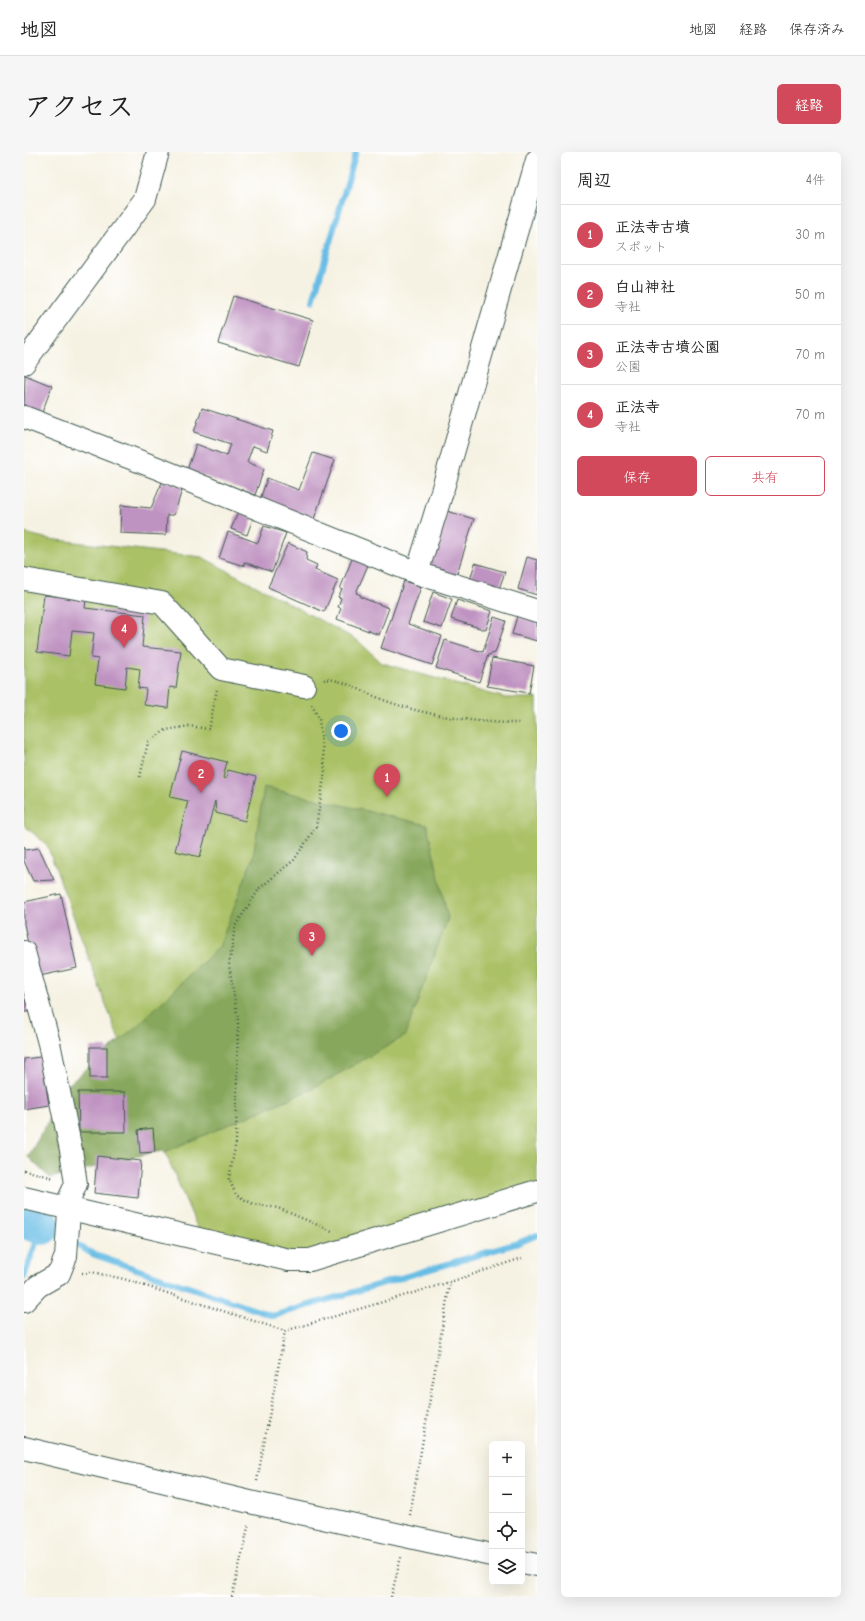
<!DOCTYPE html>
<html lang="ja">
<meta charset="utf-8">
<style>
:root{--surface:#fff;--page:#f6f6f6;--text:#222;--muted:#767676;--line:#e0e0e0;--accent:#d1495b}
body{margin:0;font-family:"Comic Neue","Klee One",sans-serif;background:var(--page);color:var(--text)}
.controls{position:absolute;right:12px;bottom:12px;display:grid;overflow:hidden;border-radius:6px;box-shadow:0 4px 16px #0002}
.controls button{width:36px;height:36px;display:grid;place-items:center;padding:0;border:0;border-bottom:1px solid var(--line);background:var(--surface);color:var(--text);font:20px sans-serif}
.you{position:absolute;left:317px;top:579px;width:14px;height:14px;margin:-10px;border:3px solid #fff;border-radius:50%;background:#1a73e8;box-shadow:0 0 0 6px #1a73e833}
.badge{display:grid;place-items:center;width:26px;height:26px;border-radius:50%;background:var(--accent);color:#fff;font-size:13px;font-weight:700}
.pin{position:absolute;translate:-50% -33px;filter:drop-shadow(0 1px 2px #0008)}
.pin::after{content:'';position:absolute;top:21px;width:14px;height:12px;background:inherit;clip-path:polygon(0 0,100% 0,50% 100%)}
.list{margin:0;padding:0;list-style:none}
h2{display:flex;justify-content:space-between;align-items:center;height:52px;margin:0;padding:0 16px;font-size:17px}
h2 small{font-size:13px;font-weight:400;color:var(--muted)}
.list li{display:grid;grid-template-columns:26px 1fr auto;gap:12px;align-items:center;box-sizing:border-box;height:60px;padding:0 16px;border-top:1px solid var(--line)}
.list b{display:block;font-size:15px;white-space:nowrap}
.list p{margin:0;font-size:13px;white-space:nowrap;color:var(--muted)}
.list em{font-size:13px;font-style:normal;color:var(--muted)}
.actions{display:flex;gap:8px;padding:12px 16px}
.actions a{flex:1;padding:9px 0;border:1px solid var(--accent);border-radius:6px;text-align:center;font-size:14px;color:var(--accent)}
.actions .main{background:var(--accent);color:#fff}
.icon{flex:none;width:22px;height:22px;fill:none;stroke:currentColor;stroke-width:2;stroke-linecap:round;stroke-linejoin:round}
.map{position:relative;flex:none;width:513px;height:1445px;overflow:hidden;border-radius:6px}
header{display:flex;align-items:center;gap:24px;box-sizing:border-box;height:56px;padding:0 20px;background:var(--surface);border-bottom:1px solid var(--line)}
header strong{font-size:19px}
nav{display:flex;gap:22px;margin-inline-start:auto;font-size:14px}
.intro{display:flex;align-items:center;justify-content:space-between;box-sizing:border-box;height:96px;padding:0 24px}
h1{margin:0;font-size:28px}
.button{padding:10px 18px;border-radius:6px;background:var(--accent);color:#fff;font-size:14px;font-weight:700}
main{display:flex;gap:24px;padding:0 24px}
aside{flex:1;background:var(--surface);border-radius:6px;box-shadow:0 4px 16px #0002}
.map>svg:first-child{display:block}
.green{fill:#aac166;stroke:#647f4d}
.forest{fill:#87a75b;stroke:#537248}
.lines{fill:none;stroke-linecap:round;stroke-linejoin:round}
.stream{stroke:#69bde5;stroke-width:6}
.river{stroke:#69bde5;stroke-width:38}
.building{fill:#bf93c1}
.minor-casing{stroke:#3f584e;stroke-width:24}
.tertiary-casing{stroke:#3f584e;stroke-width:24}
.path{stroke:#3f584e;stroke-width:2.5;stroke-dasharray:1 3;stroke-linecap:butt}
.minor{stroke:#fff;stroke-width:22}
.tertiary{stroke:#fff;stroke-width:22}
</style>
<header>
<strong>地図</strong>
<nav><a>地図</a><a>経路</a><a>保存済み</a></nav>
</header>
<div class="intro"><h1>アクセス</h1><a class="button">経路</a></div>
<main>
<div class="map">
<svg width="513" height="1445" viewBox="0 0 513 1445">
<rect width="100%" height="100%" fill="#fff"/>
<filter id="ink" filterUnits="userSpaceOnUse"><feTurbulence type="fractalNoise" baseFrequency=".025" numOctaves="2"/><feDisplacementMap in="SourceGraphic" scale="8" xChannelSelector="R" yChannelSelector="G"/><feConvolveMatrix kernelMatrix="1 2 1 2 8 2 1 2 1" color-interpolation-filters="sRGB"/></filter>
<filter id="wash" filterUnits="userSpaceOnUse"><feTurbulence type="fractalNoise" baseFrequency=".012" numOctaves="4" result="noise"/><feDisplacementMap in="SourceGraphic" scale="16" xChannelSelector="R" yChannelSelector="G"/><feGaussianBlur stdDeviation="0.9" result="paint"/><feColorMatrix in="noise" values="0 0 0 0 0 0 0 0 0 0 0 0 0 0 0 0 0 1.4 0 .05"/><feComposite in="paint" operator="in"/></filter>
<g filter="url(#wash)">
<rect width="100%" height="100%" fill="#f6f2e3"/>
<path class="green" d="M0 381 25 387 178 405 333 488 358 511 481 546H513V1039L286 1108 179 1089 105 915 23 693 0 673Z"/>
<path class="forest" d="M240 635 403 673 424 766 381 884 288 937 143 999 131 1000 26 1026 4 1005 45 932 114 873 195 795 229 705Z"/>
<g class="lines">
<g class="stream">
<path d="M289 149 332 0"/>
<path d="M47 1090 71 1103 249 1164 494 1091 513 1083"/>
<path d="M0 1125 18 1074 39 1085"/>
</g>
<path class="river" d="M0 1062 7 1070 18 1074"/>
</g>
<g id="blocks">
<g class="building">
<path d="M209 144 289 168 275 215 194 191Z"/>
<path d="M1 223 28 234 17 263 0 256Z"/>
<path d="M178 256 249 279 243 299 229 294 223 310 240 317 231 343 163 318 172 292 203 304 207 292 170 280Z"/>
<path d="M289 301 311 308 290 367 236 348 243 326 275 338Z"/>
<path d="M139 328 159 335 150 363H143L142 383 96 381 97 353 127 356Z"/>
<path d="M423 359 450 367 432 425 405 417Z"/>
<path d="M214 360 229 366 223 383 207 377Z"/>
<path d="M240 374 262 381 248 420 220 410V414L195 406 204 380 234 391Z"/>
<path d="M264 391 283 400 282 408 293 413 291 418 314 428 300 460 244 435Z"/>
<path d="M503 405 513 408V443L494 437Z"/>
<path d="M328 407 344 413 332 441 337 443 336 445 365 456 355 483 313 467 317 456 314 455 317 446 314 445 318 437H316Z"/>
<path d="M451 411 481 420 475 437 446 428Z"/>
<path d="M380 429 397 435 384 472 418 484 408 513 357 496Z"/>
<path d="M409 440 428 447 418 476 399 470Z"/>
<path d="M20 443 62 447 61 456 121 463 118 495 157 499 152 536 146 535 144 556 120 553 122 537 114 536 116 517 103 515 101 536 71 532 74 507 67 506 70 481 48 479 45 504 13 500Z"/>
<path d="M433 448 468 459 462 478 427 467Z"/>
<path d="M493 464 513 470V489L488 482Z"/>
<path d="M470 465 482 469 471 501 464 503 455 530 412 516 421 488 459 500Z"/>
<path d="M468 506 510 514 505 541 463 534Z"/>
<path d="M158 599 203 610 199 626 202 627 204 618 232 625 221 669 192 661 191 649 176 705 151 699 164 649 146 645Z"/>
<path d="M0 694 2 698 15 696 30 728 9 729 0 709Z"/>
<path d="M37 742 53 816 11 825 0 772V750Z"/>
<path d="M0 833 6 834 5 860H0Z"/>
<rect x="66" y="895" width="17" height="31"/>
<path d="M24 904 29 933 22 934 25 953 0 957V907Z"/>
<path d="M54 940H101L102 980H55Z"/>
<path d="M129 976 131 1000 116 1001 114 978Z"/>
<path d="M73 1004 117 1009 114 1046 70 1041Z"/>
</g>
</g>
</g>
<g filter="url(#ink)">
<use href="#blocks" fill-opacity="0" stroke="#3f584e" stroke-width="1"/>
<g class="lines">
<g class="minor-casing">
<g id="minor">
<path d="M0 211 121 47 134 0"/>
<path d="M0 265 133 316 393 421 513 459"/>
<path d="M393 421 417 343 513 8"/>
<path d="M0 427 138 451 197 517 280 534"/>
<path d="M0 800 25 891 47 998 52 1032 46 1045 42 1104 35 1122 14 1134 0 1149"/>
<path d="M0 1296 230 1351 468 1403"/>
<path d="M498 1410 513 1413"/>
</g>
</g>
<g class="tertiary-casing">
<path id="tertiary" d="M0 1046 265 1108H286L513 1039"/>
</g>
<g class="path">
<path d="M300 528C312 524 344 542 357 547 398 563 451 571 495 571"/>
<path d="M288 553 295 567 301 619 292 675 270 708 236 736 211 774 205 813 214 868 212 990 205 1027 212 1043 229 1052 254 1056 308 1079"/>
<path d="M116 625 124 590 142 578 165 574 185 577 193 537"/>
<path d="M0 1018 30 1026"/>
<path d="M58 1121 67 1120 100 1127 261 1179"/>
<path d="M233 1329 261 1179 426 1130 498 1106"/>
<path d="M386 1363 426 1130"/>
<path d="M208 1445 225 1371"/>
<path d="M367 1445 377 1405"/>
</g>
<use href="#minor" class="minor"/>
<use href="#tertiary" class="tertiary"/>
</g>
</g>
</svg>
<div class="controls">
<button>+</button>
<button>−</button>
<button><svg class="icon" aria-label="locate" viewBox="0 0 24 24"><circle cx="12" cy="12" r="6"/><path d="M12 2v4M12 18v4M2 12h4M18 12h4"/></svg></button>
<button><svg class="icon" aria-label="layers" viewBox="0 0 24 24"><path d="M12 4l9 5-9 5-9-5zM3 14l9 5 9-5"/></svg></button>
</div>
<div class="you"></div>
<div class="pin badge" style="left:363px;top:645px">1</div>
<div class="pin badge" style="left:177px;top:641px">2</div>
<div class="pin badge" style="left:288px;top:804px">3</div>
<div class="pin badge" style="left:100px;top:496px">4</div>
</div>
<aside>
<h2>周辺<small>4件</small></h2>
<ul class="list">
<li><span class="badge">1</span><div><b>正法寺古墳</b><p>スポット</p></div><em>30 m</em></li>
<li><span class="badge">2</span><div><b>白山神社</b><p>寺社</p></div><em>50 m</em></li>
<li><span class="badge">3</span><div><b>正法寺古墳公園</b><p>公園</p></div><em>70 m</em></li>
<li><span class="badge">4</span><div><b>正法寺</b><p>寺社</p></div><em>70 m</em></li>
</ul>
<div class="actions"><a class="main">保存</a><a>共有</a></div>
</aside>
</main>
